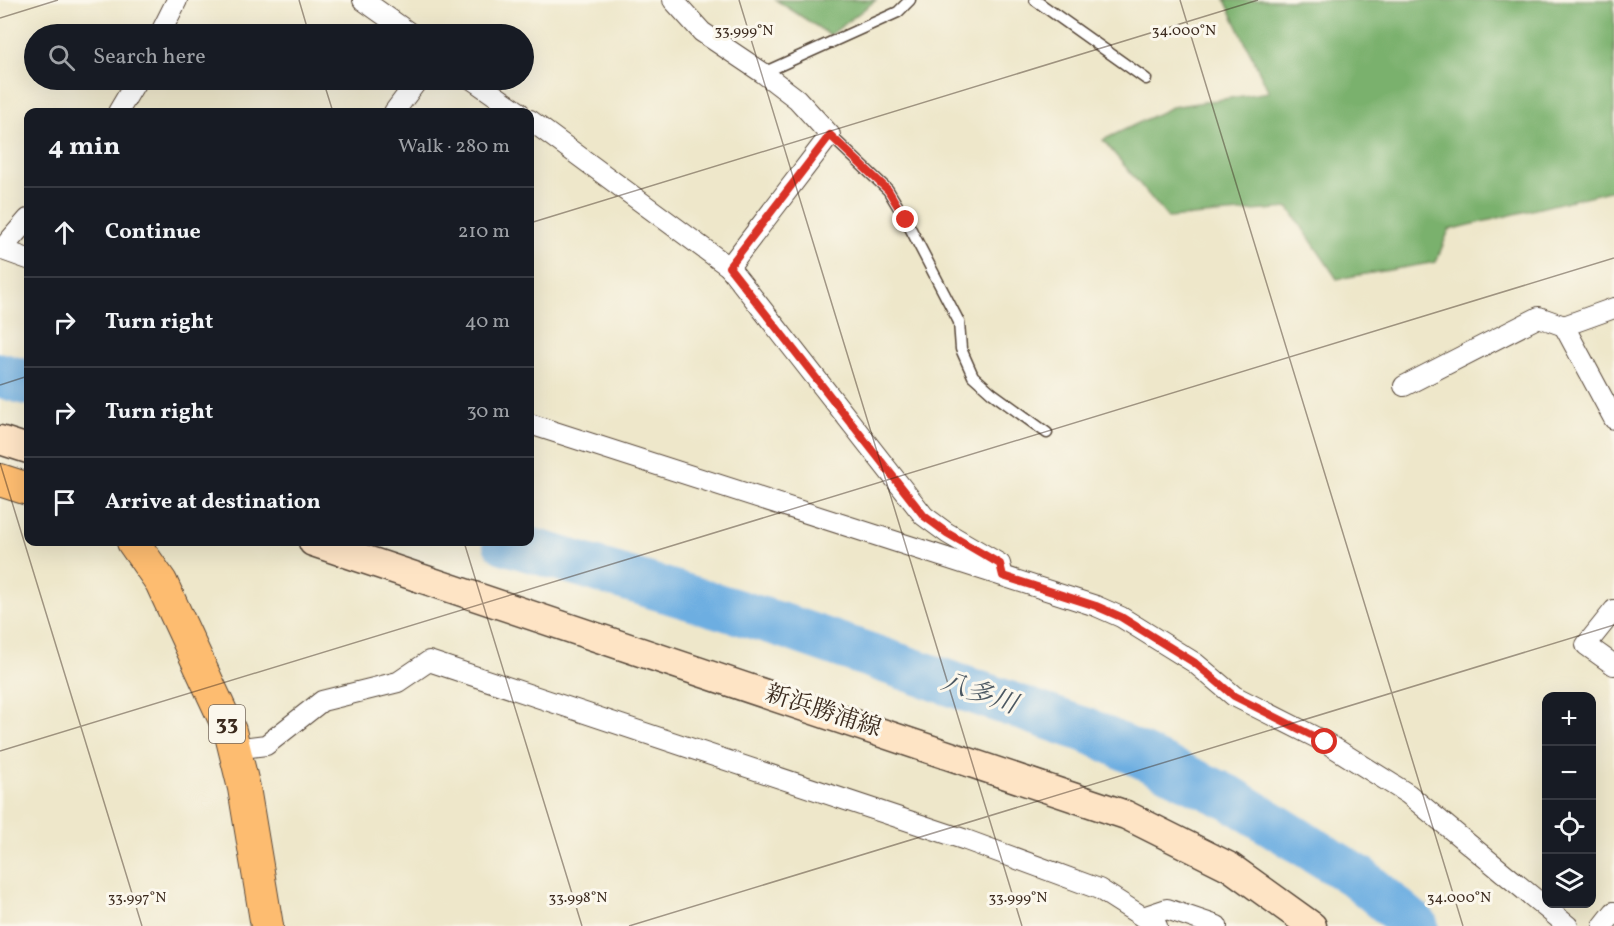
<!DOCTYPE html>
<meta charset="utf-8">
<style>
:root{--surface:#171b24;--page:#242831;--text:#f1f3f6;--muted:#9ea1a6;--line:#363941}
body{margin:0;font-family:Vollkorn,"Noto Serif JP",serif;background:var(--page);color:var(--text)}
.controls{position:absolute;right:18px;bottom:18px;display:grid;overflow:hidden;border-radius:12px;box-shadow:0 6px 24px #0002}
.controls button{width:54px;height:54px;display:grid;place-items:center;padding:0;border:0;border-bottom:2px solid var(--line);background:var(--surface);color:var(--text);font:30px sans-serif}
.stop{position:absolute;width:18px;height:18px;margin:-14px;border:4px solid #d93025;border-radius:50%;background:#fff}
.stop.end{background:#d93025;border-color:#fff;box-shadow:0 2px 6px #0008}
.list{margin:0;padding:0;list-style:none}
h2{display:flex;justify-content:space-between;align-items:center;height:78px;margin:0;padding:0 24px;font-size:26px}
h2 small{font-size:20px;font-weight:400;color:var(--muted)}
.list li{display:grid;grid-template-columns:39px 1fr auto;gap:18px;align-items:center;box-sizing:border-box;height:90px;padding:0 24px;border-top:2px solid var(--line)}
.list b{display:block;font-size:22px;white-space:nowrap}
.list em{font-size:20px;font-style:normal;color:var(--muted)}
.icon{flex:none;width:33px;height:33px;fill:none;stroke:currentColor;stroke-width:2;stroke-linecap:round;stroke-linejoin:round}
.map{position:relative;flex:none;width:1614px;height:926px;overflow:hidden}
.search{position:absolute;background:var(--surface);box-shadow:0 6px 24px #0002;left:24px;top:24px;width:510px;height:66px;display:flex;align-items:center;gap:15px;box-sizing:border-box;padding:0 21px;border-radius:33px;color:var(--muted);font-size:22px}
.panel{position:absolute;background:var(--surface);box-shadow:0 6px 24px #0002;left:24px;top:108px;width:510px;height:438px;border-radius:12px}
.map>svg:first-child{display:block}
.forest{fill:#7ab16d;stroke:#5a6e46;stroke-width:1.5}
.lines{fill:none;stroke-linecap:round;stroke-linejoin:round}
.river{stroke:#6daee1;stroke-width:45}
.lane-casing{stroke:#564638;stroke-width:13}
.street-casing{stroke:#564638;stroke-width:22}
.secondary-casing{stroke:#564638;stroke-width:31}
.primary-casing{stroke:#564638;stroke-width:34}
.lane{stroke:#fff;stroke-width:10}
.street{stroke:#fff;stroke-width:20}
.secondary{stroke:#fee4c5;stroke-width:28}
.primary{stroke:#fdbc6f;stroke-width:32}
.route{stroke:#d93025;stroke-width:8}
.ticks{fill:none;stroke:#3b2a1e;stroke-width:1.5;stroke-opacity:0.45}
.labels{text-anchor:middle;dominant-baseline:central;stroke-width:6;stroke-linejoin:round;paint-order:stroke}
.shield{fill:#fbf7ec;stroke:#75685c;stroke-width:1.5}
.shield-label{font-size:22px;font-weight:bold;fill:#3b2a1e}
.street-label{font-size:24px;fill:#3b2a1e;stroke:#fbf7ec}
.water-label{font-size:26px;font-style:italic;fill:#4c5862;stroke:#fbf7ec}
.ticks-label{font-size:15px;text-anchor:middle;fill:#3b2a1e;stroke:#fbf7ec;stroke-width:6;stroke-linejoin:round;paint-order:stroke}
</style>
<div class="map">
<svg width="1614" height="926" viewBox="0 0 1614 926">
<rect width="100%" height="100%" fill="#fbf7ec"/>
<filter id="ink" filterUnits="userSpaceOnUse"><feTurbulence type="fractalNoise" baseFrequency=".0167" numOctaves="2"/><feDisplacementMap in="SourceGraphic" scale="12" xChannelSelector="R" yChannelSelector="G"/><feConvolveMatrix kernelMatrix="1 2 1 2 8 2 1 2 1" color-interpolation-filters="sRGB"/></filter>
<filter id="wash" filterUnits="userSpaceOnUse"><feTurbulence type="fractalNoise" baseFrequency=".008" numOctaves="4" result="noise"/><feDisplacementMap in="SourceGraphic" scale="24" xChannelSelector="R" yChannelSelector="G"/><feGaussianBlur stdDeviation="1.35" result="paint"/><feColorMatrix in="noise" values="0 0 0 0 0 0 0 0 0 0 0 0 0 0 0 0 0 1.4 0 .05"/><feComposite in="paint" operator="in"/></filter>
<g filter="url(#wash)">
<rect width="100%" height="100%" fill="#eee7ca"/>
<g class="forest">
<path d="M776 0H876L830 35Z"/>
<path d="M1225 0H1614V190L1449 230 1436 262 1337 279 1289 208 1168 218 1103 140 1172 107 1269 92Z"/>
</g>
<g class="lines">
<g class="river">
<path d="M0 375 28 383"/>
<path d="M505 542 781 625 1091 732 1232 799 1359 878 1416 926"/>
</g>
</g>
</g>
<g filter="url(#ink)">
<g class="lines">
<g class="lane-casing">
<g id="lane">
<path d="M1035 0 1146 79"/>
<path d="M763 73 898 12 910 0"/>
<path d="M830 135 888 190 906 220 959 322 961 349 973 376 992 393 1047 433"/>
</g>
</g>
<g class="street-casing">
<g id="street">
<path d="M363 0 411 34"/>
<path d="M673 0 702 32 763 73 797 99 830 135 729 267"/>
<path d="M160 34 177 0"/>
<path d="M473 80 519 112"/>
<path d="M118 112 137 80"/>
<path d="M394 112 418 80"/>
<path d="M530 120 729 267 924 516 947 533 1000 564 1002 573"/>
<path d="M0 249 28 259"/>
<path d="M2 249 28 219"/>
<path d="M1614 308 1564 326 1614 419"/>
<path d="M1404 386 1539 317 1564 326"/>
<path d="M530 424 1096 606 1121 617 1195 663 1234 696 1325 742 1408 794 1568 926"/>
<path d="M1614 610 1586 645 1614 665"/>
<path d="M234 749 266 745 322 701 398 682 429 661 966 840 1099 889 1157 926"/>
<path d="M1143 917 1167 909 1217 926"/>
<path d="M1603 926 1614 912"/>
</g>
</g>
<g class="secondary-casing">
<g id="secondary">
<path d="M0 440 28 449"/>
<path d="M313 542 1126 815 1230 867 1312 926"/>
</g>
</g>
<g class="primary-casing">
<g id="primary">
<path d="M0 480 28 489"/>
<path d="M133 542 161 582 230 731 244 788 267 926"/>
</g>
</g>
<use href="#lane" class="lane"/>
<use href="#street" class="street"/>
<use href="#secondary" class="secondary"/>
<use href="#primary" class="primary"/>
</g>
</g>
<g class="lines" filter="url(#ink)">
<path class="route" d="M906 220 888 190 830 135 729 267 924 516 947 533 1000 564 1003 576 1096 606 1121 617 1195 663 1234 696 1325 742"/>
</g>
<path class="ticks" d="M299 0 309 34M739 0 1022 926M1180 0 1463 926M0 18 58 0M323 80 333 112M530 223 1258 0M0 385 28 376M0 463 142 926M464 542 582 926M0 751 1614 258M629 926 1614 625"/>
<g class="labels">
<rect class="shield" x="209" y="705" width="36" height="38" rx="4.5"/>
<g class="shield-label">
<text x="227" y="724">33</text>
</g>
<g class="street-label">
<text transform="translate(823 712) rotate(18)">新浜勝浦線</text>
</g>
<g class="water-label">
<text transform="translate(979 694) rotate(19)">八多川</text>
</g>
</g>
<g class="ticks-label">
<text x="744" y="35">33.999°N</text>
<text x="1184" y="35">34.000°N</text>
<text x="137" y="902">33.997°N</text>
<text x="578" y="902">33.998°N</text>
<text x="1018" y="902">33.999°N</text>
<text x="1459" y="902">34.000°N</text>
</g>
</svg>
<div class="controls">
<button>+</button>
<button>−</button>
<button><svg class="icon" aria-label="locate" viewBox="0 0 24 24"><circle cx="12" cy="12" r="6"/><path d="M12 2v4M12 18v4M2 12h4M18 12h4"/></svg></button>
<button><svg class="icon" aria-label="layers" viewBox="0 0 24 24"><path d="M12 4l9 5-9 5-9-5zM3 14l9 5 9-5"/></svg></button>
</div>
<div class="stop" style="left:1325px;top:742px"></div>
<div class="stop end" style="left:906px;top:220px"></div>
<div class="search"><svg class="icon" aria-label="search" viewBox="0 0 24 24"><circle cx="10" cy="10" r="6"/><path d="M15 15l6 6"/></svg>Search here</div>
<section class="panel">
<h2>4 min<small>Walk · 280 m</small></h2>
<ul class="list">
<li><svg class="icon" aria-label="ahead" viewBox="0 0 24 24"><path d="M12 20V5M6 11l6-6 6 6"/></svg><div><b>Continue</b></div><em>210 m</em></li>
<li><svg class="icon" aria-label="right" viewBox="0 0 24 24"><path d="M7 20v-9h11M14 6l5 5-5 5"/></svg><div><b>Turn right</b></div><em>40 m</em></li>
<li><svg class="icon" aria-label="right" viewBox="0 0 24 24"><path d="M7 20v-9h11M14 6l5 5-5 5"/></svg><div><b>Turn right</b></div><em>30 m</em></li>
<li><svg class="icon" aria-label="arrive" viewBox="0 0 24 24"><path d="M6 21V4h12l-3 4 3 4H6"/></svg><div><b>Arrive at destination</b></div></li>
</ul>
</section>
</div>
